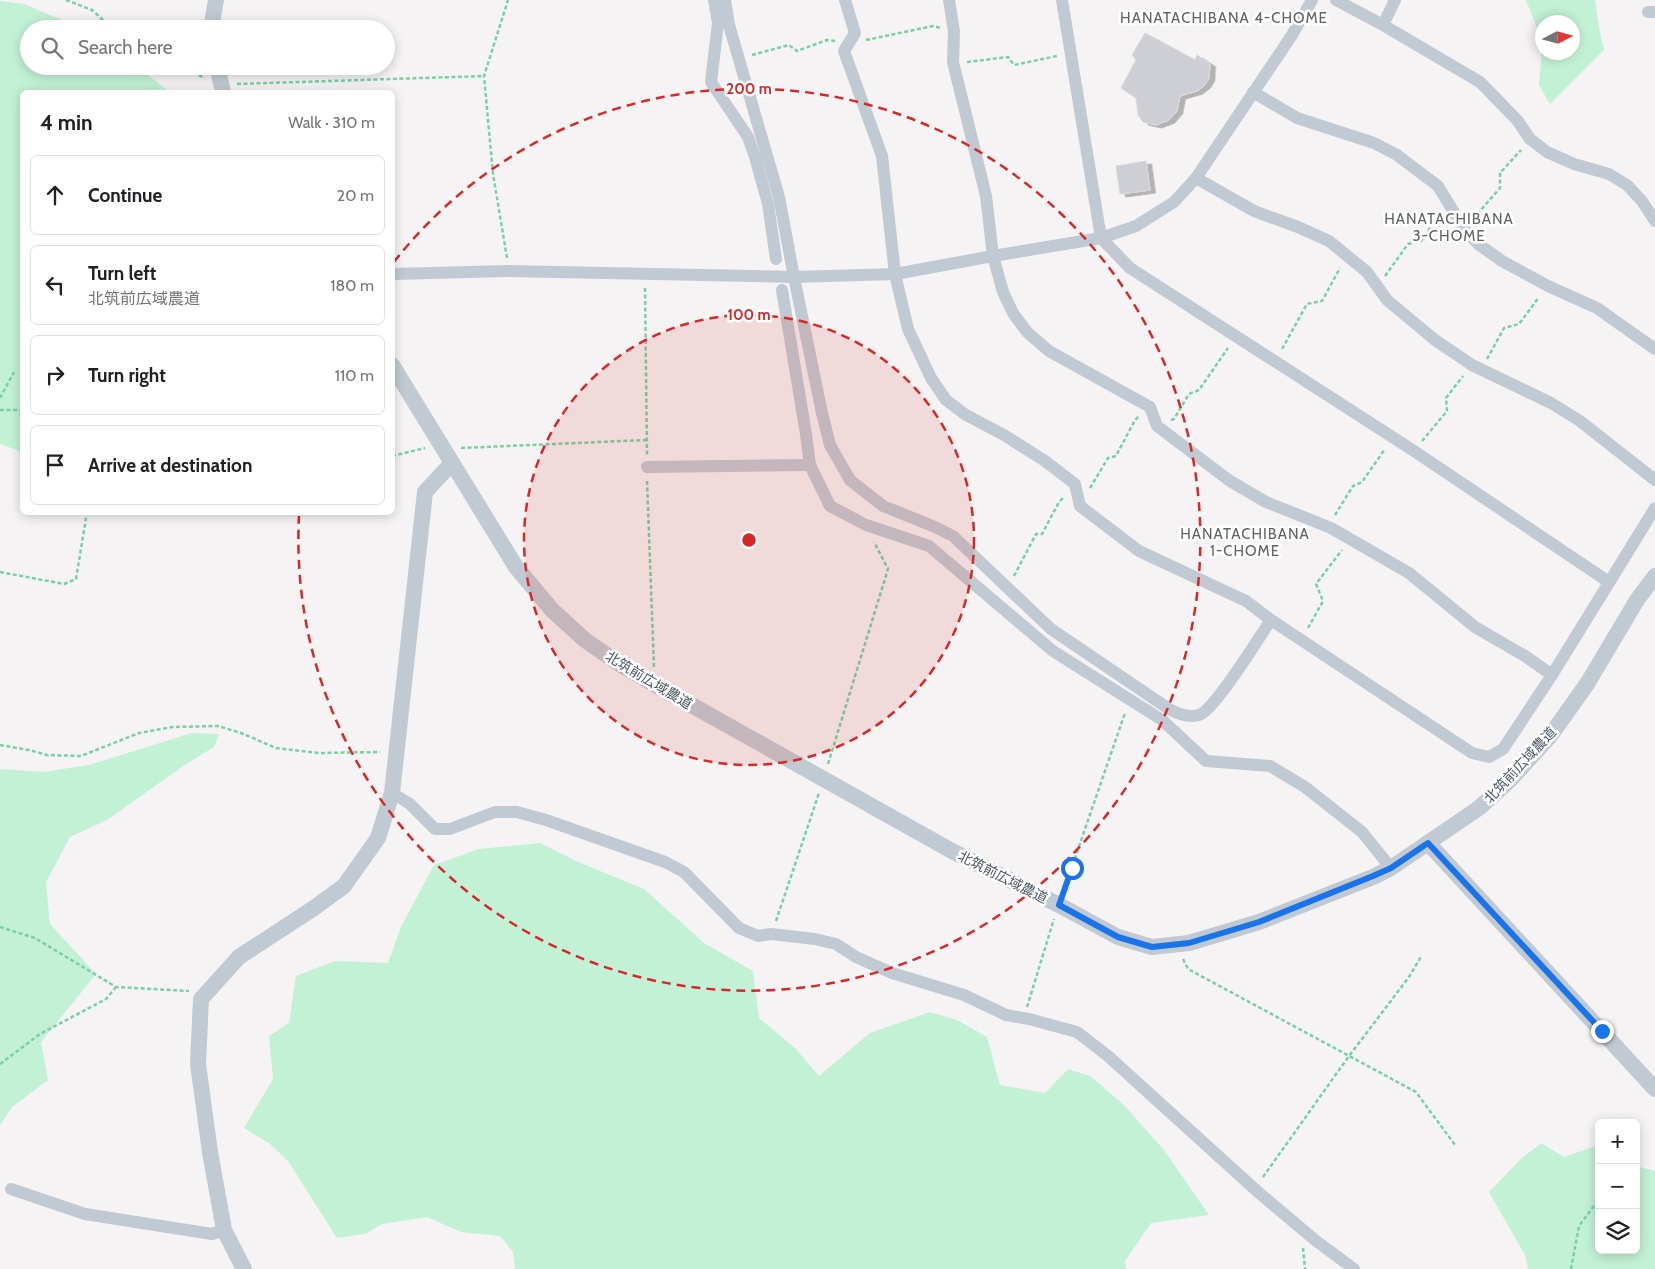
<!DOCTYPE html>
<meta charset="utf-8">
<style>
:root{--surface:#fff;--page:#f6f6f6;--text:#202124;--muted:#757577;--line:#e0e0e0}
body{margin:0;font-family:Cabin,"Noto Sans JP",sans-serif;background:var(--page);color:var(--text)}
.controls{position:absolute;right:15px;bottom:15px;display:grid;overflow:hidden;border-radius:8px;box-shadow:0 2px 12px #0003}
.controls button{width:45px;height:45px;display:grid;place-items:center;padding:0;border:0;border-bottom:1px solid var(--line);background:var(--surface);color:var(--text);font:25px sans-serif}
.compass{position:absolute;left:1535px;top:15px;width:45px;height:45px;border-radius:50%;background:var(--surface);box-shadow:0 2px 12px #0003;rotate:84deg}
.stop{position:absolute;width:15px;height:15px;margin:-11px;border:4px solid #1a73e8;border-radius:50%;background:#fff}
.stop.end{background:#1a73e8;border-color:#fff;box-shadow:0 1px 5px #0008}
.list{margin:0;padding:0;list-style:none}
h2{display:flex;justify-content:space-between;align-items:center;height:65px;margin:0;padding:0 20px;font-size:21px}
h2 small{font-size:16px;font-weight:400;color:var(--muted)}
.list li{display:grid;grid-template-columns:32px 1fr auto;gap:15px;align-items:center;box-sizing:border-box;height:80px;margin:0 10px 10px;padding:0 10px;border:1px solid var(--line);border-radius:8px}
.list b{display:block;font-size:19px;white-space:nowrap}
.list p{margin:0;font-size:16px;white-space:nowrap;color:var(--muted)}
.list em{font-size:16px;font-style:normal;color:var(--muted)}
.icon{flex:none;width:28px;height:28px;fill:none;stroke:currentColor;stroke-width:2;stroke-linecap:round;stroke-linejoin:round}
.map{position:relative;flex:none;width:1655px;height:1269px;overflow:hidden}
.search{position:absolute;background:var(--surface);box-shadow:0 2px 12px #0003;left:20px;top:20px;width:375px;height:55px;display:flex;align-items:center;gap:12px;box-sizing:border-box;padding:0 18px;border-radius:28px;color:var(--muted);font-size:19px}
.panel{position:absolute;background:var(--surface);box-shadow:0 2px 12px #0003;left:20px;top:90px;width:375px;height:425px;border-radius:8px}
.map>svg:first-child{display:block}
.green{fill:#c3f1d5}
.building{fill:#cdcfd5;stroke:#d7d9de;filter:url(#shadow)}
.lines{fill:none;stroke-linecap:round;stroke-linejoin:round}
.path{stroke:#7ad0a6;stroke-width:2.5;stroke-dasharray:4 2.5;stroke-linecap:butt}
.minor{stroke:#c1cad2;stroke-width:12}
.tertiary{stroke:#c1cad2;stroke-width:16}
.route{stroke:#1a73e8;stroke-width:6}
.ring{fill:none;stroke:#d62828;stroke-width:2.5;stroke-dasharray:9 6}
.labels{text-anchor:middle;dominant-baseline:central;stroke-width:5;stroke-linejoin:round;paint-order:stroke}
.street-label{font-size:14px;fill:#4a5661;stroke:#fff}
.neighbourhood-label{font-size:15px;letter-spacing:1px;fill:#5f6368;stroke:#fff}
.centre{fill:#d62828;stroke:#fff;stroke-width:2.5}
.ring-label{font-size:15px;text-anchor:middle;font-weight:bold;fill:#d62828;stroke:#fff;stroke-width:5;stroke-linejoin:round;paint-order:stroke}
</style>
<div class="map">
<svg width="1655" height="1269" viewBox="0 0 1655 1269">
<defs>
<filter id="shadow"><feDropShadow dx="5.5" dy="3" stdDeviation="0" flood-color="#0004"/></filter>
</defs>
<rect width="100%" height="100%" fill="#f5f3f3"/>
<g class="green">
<path d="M1526 0H1595L1599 28 1604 50 1550 104 1539 85 1542 50V52H1572V22H1542V41Z"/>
<path d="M0 1 24 4 83 29H29V66H136L170 92H22V452L0 444Z"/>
<path d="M192 733 219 734 214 747 186 764 107 820 70 837 46 882 50 924 96 974 41 1042 48 1080 12 1107 0 1125V769L43 772 89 765Z"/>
<path d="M540 843 576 861 644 889 704 943 753 971 759 1018 795 1048 819 1076 870 1033 930 1012 957 1020 987 1037 1000 1085 1045 1093 1068 1069 1090 1076 1123 1104 1164 1150 1209 1215 1151 1223 1125 1261 1126 1269H515L513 1252 500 1236 461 1232 427 1217 382 1224 365 1234 337 1238 288 1161 270 1144 244 1128 273 1079 269 1036 289 1023 296 976 335 961 388 963 401 927 434 865 479 849Z"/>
<path d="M1541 1143 1564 1157 1599 1145V1250H1636V1166L1655 1171V1269H1528L1525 1255 1489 1192 1521 1159Z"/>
</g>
<g class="building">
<path d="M1145 33 1195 60 1197 55 1210 64 1209 78 1205 85 1197 91 1180 96 1177 111 1169 120 1156 125 1143 122 1138 115 1136 98 1121 88 1136 60 1132 55Z"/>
<path d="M1146 161 1150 190 1120 194 1116 166Z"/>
</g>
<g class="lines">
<g class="path">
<path d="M66 0 92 10 113 29"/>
<path d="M866 40 933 26 941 28"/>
<path d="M752 55 789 45 797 51 827 40 835 41"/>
<path d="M967 62 1008 57 1014 65 1057 56"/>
<path d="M161 66 191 72 205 78"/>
<path d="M237 84 484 76"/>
<path d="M1473 219 1500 188V173L1521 150"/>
<path d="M20 248 22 247"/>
<path d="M507 258 493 174 484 76 508 0"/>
<path d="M1385 276 1408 244 1421 241 1439 215"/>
<path d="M645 288 647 455"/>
<path d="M1282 349 1307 304 1322 301 1340 268"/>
<path d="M1487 359 1504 328 1519 324 1539 297"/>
<path d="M0 398 14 372"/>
<path d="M0 410H22"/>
<path d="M1171 420 1174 419 1189 394 1199 390 1228 348"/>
<path d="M1422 441 1447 411 1446 398 1463 376"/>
<path d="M461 448 646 440"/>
<path d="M392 456 425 448"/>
<path d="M647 481 654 667"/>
<path d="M1090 488 1108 458 1116 456 1135 420 1139 416"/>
<path d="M1335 515 1353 486 1362 482 1385 449"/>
<path d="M0 572 64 584 76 579 87 512"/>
<path d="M1014 576 1036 534H1042L1059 502 1064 497"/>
<path d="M1308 628 1323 601 1316 584 1342 550"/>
<path d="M0 745 29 750 47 755 81 756 139 733 172 727 218 726 241 733 276 748 319 753 380 752"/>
<path d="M828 764 888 569 874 542"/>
<path d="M1064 890 1125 713"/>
<path d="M776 921 819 793"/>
<path d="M0 927 35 938 116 987 189 991"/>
<path d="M1183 959 1188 969 1416 1092 1455 1145"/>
<path d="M1027 1007 1054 919"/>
<path d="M0 1064 40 1034 106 999 116 987"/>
<path d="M1263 1177 1349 1056 1409 977 1422 955"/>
<path d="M1303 1248 1305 1269"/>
<path d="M1571 1269 1579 1226 1599 1199"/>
</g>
<g class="minor">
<path d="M714 0 718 23 711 82 748 137 755 157 768 204 776 259"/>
<path d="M725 0 729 25 779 197 794 277 822 413 830 445 850 480 883 506 935 527 953 536 1051 629 1169 709C1178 714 1188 718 1199 715 1215 710 1259 637 1271 620"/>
<path d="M845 0 855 33 844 51 882 156 895 274 908 329 931 378 946 400 966 415 1004 435 1045 461 1075 484 1080 506 1139 551 1246 601 1271 620 1472 753 1489 757 1503 749 1552 675 1655 508"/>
<path d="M949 0 954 32 953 62 986 196 993 256 1003 292 1013 313 1027 332 1049 351 1150 407 1157 426 1230 481 1266 502 1331 528 1409 573 1475 627 1525 656 1552 675"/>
<path d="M1062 0 1101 238 1130 268 1414 451 1609 582"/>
<path d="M1336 0 1383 25 1480 82 1517 120 1530 139 1547 152 1574 164 1609 174 1627 185 1642 201 1655 221"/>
<path d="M1648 12H1655"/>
<path d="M1383 25 1395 0"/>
<path d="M1253 92 1297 118 1374 143 1397 155 1438 186 1464 229 1478 244 1502 261 1548 286 1597 308 1655 349"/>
<path d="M1196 178 1254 211 1298 227 1329 241 1367 272 1387 300 1435 340 1472 365 1551 403 1580 421 1655 480"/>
<path d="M392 274 508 271 794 277 895 274 993 256 1101 238 1136 226 1174 202 1196 178 1292 35 1312 0"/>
<path d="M782 290 806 434 810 465 830 506 866 525 929 546 1053 651 1162 720 1206 761 1270 766 1305 787 1362 832 1391 868"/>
<path d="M647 467 810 465"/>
<path d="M392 793 410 804 435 829H450L495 812H517L546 820 665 862 684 872 739 928 758 936 771 934 815 939 836 944 856 957 892 973 964 995 1006 1015 1029 1019 1077 1032 1108 1056 1258 1192 1315 1240 1354 1269"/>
<path d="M11 1189 85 1214 212 1234 224 1230"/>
</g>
<g class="tertiary">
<path d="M211 29 216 0"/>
<path d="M217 66 223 92"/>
<path d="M392 365 516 567 552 610 585 640 618 663 654 684 952 851 1059 905 1118 937 1152 947 1189 943 1259 922 1373 877 1391 868 1479 808 1511 779 1550 736 1587 684 1637 600 1655 576"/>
<path d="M1428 843 1655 1089"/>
<path d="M244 1269 224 1230 210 1152 198 1064 201 999 239 957 314 908 344 886 378 838 392 793 425 492 452 463"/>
</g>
</g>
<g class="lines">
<path class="route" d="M1072 868 1059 905 1118 937 1152 947 1189 943 1259 922 1373 876 1391 868 1428 843 1602 1031"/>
</g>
<circle cx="749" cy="540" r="225" fill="#d62828" fill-opacity=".12"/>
<g class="ring">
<circle cx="749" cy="540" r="225"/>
<path d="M394 262A451 451 0 1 1 299 516"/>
</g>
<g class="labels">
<g class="street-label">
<text transform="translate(649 680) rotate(31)">北筑前広域農道</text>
<text transform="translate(1520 765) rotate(-47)">北筑前広域農道</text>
<text transform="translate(1003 877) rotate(27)">北筑前広域農道</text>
</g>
<g class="neighbourhood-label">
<text x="1224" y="18">HANATACHIBANA 4-CHOME</text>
<text x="1449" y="219">HANATACHIBANA<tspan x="1449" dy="17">3-CHOME</tspan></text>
<text x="1245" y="534">HANATACHIBANA<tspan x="1245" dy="17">1-CHOME</tspan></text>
</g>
</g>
<circle cx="749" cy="540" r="8" class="centre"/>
<g class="ring-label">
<text x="749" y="94">200 m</text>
<text x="749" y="320">100 m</text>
</g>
</svg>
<div class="controls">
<button>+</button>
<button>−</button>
<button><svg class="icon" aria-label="layers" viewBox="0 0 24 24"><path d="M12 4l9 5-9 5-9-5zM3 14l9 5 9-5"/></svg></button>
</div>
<svg class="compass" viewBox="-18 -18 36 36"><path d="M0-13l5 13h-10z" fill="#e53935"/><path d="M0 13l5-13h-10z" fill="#757577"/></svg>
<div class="stop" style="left:1072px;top:868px"></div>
<div class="stop end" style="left:1602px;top:1031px"></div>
<div class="search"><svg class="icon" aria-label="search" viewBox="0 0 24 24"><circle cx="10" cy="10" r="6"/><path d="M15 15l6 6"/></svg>Search here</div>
<section class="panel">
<h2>4 min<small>Walk · 310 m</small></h2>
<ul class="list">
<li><svg class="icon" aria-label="ahead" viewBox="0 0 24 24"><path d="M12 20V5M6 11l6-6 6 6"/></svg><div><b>Continue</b></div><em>20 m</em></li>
<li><svg class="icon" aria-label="left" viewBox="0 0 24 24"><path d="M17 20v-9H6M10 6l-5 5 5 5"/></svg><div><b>Turn left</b><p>北筑前広域農道</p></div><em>180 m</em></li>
<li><svg class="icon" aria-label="right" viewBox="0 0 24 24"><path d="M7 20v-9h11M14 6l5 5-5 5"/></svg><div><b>Turn right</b></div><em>110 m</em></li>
<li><svg class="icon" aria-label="arrive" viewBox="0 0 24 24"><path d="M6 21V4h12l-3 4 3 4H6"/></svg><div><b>Arrive at destination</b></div></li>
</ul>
</section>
</div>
